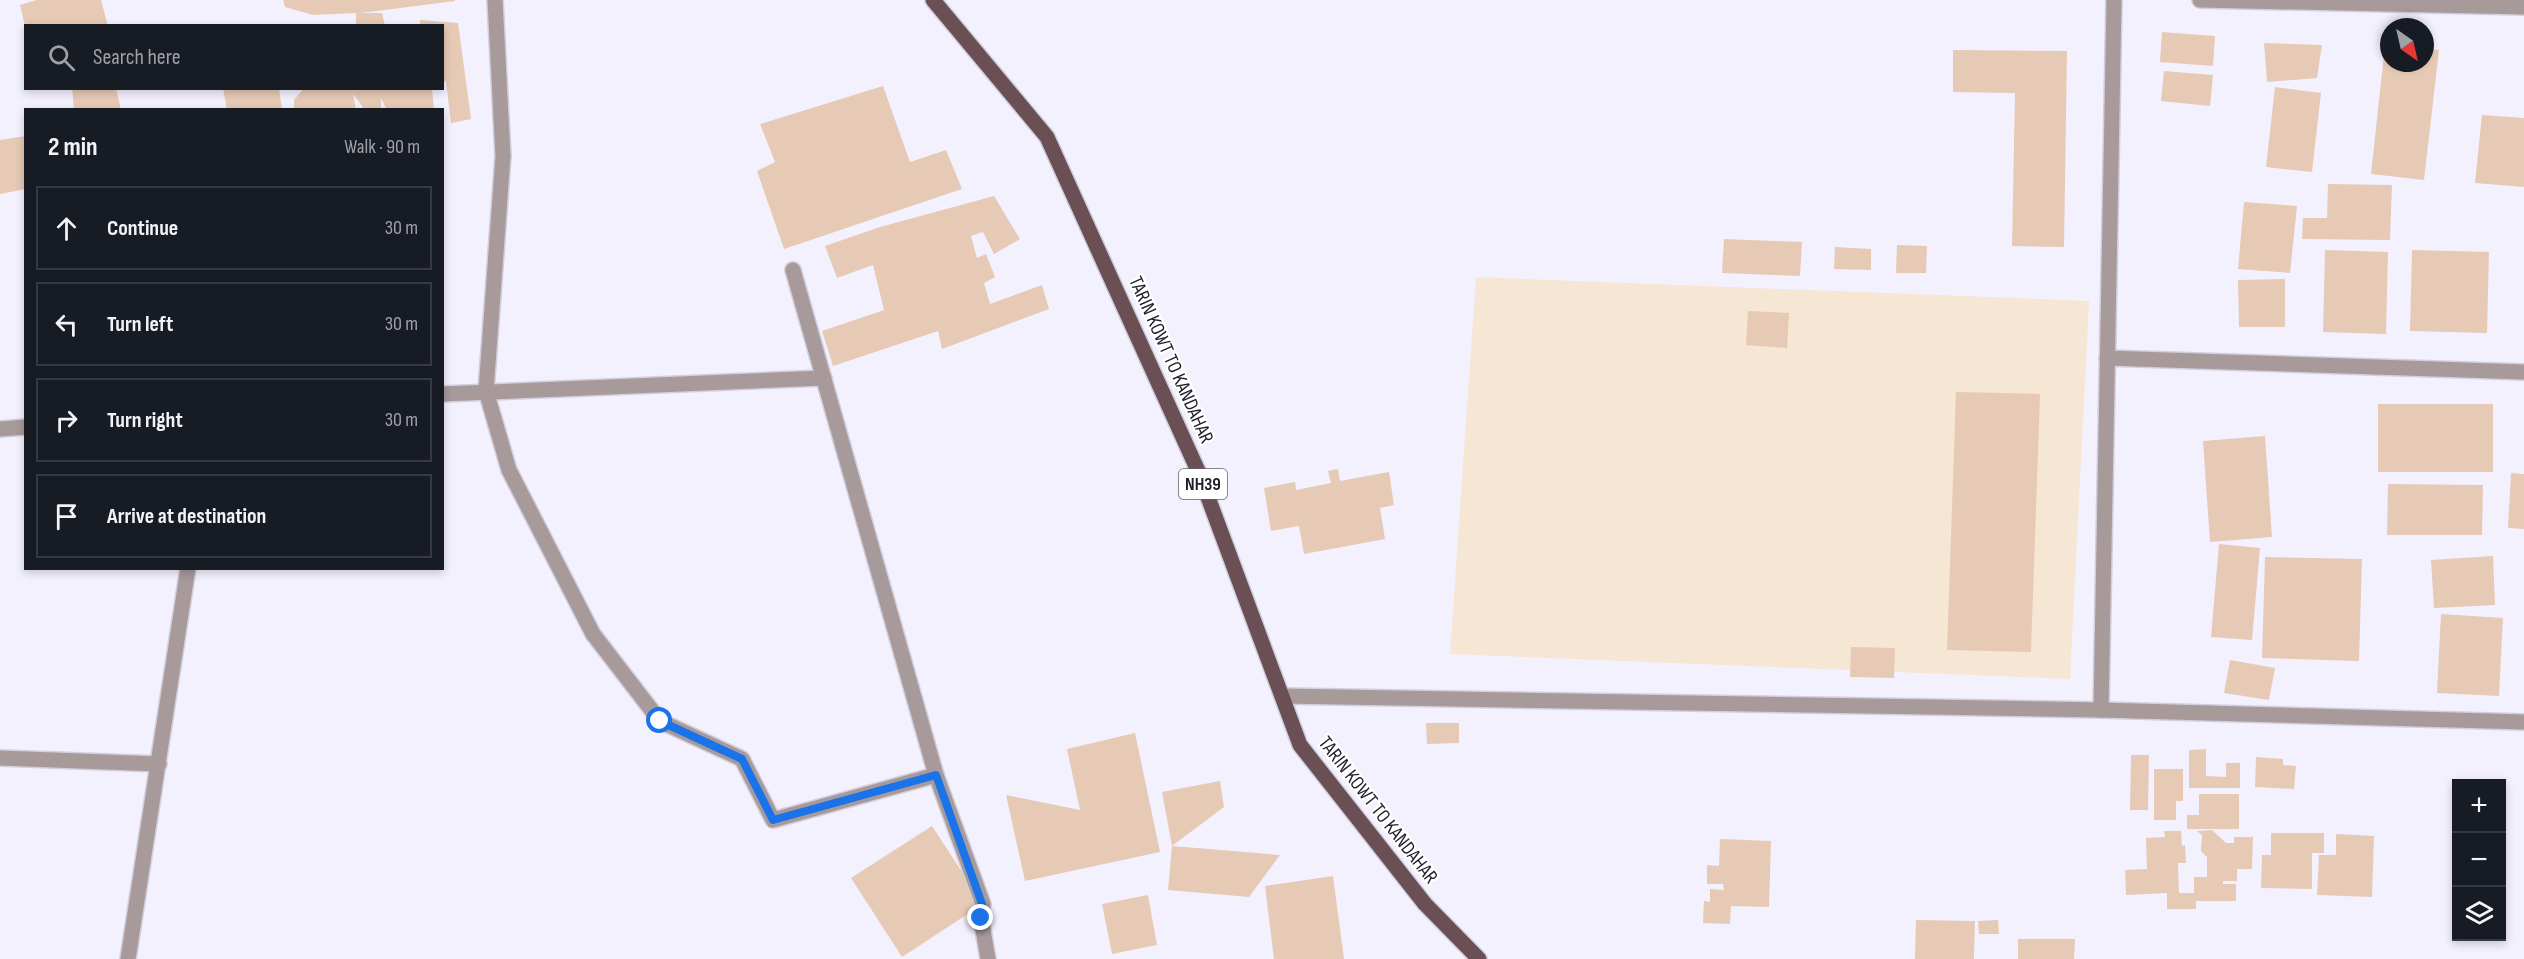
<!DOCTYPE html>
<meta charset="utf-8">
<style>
:root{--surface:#171b24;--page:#20242c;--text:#f1f3f6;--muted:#9ea1a6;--line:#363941}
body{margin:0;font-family:"Sofia Sans Condensed",sans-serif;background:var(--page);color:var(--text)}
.controls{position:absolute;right:18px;bottom:18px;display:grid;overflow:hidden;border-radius:0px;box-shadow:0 3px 9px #0003}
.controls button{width:54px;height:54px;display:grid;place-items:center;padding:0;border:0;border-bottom:2px solid var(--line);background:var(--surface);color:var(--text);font:30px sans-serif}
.compass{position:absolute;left:2380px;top:18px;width:54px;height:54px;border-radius:50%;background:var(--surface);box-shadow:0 3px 9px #0003;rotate:146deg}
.stop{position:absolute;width:18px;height:18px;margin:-14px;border:4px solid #1a73e8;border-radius:50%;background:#fff}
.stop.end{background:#1a73e8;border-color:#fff;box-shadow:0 2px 6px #0008}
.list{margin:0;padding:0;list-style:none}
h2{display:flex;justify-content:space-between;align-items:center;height:78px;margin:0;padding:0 24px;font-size:26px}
h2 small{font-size:20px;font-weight:400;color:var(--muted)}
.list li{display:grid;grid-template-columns:39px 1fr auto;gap:18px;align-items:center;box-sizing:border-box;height:84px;margin:0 12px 12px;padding:0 12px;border:2px solid var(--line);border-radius:0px}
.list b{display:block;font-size:22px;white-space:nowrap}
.list em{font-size:20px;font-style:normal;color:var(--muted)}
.icon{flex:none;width:33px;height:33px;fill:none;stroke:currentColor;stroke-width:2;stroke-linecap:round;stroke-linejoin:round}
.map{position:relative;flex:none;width:2524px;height:959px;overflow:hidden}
.search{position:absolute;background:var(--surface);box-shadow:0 3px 9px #0003;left:24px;top:24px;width:420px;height:66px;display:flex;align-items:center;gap:15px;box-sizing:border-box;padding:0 21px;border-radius:0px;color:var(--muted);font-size:22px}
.panel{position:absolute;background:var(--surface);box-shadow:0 3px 9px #0003;left:24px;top:108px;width:420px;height:462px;border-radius:0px}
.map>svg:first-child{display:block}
.education{fill:#f6e6d4}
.building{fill:#e6cab6}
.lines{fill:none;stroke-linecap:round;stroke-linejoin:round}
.minor-casing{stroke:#d1cfdc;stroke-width:18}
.major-casing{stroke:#d1cfdc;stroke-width:18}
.minor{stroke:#a8999b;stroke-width:15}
.major{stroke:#6a4f55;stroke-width:15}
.route{stroke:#1a73e8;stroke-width:8}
.labels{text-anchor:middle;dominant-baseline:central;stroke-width:4.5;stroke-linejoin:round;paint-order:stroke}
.shield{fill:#fff;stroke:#636269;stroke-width:1.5}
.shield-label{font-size:18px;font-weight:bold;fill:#201e29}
.street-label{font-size:20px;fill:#201e29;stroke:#fff}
</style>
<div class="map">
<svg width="2524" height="959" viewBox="0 0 2524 959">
<rect width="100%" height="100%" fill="#f3f1fe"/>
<path class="education" d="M1476 277 2089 301 2070 679 1450 654Z"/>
<g class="building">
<path d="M37 0H101L108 26H25L20 5Z"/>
<path d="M283 0H455V1L361 13H382L385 26H356V13L313 15 285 7Z"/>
<path d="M420 20 458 23 471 119 451 123 446 81 442 82V26H420Z"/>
<path d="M2162 32 2215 36 2213 66 2160 62Z"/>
<path d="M2264 43 2322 45 2317 78 2267 82Z"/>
<path d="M2385 45H2389V63H2425V49L2439 50 2424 180 2371 174Z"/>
<path d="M1953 50 2067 51 2064 247 2012 246 2015 93 1953 92Z"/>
<path d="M2164 71 2213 75 2210 106 2161 101Z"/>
<path d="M883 86 910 162 946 150 962 189 784 249 757 171 775 162 760 124Z"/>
<path d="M2275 87 2321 93 2312 172 2266 167Z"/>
<path d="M72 88H116L121 110H74Z"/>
<path d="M223 88H279L282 110H227Z"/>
<path d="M304 88H432L434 110H387L381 98V110H365L353 94 356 110H330L328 107V110H294V100Z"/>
<path d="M2482 115 2524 118V187L2475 183Z"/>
<path d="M26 136V189L0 194V140Z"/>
<path d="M2328 184 2392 185 2390 240 2302 239 2303 218H2327Z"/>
<path d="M994 196 1020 239 994 254 983 232 971 236 977 258 986 254 995 277 984 283 990 304 1042 285 1049 309 942 349 938 331 833 366 822 331 884 310 873 265 837 278 825 246 880 227Z"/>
<path d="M2244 202 2297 206 2290 273 2238 269Z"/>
<path d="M1724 239 1802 242 1800 276 1722 273Z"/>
<path d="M1897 245 1927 246 1926 273H1896Z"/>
<path d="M1835 247 1871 249V270L1834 269Z"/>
<path d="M2325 250 2388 252 2386 334 2323 332Z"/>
<path d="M2412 250 2489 252 2487 333 2410 331Z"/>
<path d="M2285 279V327H2239L2238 280Z"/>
<path d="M1748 311 1789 313 1787 348 1746 345Z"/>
<path d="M1956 392 2040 394 2031 652 1947 650Z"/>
<rect x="2378" y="404" width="115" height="68"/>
<path d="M2265 436 2272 537 2210 542 2203 441Z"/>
<path d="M1338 469 1340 481 1389 472 1394 505 1380 508 1385 539 1304 554 1299 526 1271 531 1264 488 1295 482 1296 490 1331 483 1328 471Z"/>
<path d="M2511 473 2524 474V529L2508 528Z"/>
<path d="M2388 484 2483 485 2482 535H2387Z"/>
<path d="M2219 544 2260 548 2252 640 2211 637Z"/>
<path d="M2493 556 2495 605 2434 608 2431 560Z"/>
<path d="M2265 557 2362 559 2359 661 2262 658Z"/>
<path d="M2441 614 2503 618 2499 696 2437 693Z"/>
<path d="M1851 647 1895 648 1894 678 1850 677Z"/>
<path d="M2230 660 2275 668 2269 700 2224 693Z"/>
<path d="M1426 723H1459V743L1427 744Z"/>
<path d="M1135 733 1160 852 1025 881 1006 795 1080 810 1067 749Z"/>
<path d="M2206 749V776L2226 777V763H2240V788H2189V750Z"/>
<path d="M2131 755H2149L2148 810H2130Z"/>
<path d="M2256 757 2283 759V765L2296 766 2294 789 2255 787Z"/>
<path d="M2154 769H2183V801H2176V820H2154Z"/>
<path d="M1220 781 1224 807 1172 846 1162 792Z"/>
<path d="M2199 794H2239V829H2187V815H2199Z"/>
<path d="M932 826 983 904 902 957 851 878Z"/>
<path d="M2212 830 2226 843H2234V837H2253L2252 869H2237V881H2223V884H2236V901H2196V909H2167V893L2126 895 2125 870 2147 869 2146 838 2165 837 2164 831H2181L2182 846 2185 845 2186 863H2178L2179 893H2194V877H2207V857L2201 851 2202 835 2197 831Z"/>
<path d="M2271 833H2324V853H2312V889L2261 888 2262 855H2271Z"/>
<path d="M2336 834 2374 836 2372 897 2317 895 2319 855H2336Z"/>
<path d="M1720 839 1771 841 1769 907 1731 906 1730 924 1703 923 1704 901 1710 902V889L1724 890 1723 884H1707V865L1719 866Z"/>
<path d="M1172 846 1280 855 1249 897 1168 890Z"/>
<path d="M1333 876 1344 959H1274L1265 886Z"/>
<path d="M1148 895 1157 945 1112 954 1102 904Z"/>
<path d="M1916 920 1975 921 1974 959H1915Z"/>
<path d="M1998 920 1999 934H1979L1978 921Z"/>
<path d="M2018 939H2075L2074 959H2018Z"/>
</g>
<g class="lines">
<g class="minor-casing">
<g id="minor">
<path d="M495 0 503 156 486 391 509 470 593 634 660 721 742 759 773 820 936 775"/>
<path d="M2200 0 2524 7"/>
<path d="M793 270 936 775 983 904 981 918 988 959"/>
<path d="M2107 358 2524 372"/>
<path d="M442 394 824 378"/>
<path d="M0 429 26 427"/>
<path d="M1282 696 2101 710 2524 722"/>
<path d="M2101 710 2114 0"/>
<path d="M0 758 159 764"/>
<path d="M128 959 188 568"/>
</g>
</g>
<g class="major-casing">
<path id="major" d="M933 0 1047 137 1199 473 1300 745 1425 904 1479 959"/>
</g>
<use href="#minor" class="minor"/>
<use href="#major" class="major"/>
</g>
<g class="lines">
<path class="route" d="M660 721 742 759 773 820 936 775 982 904 981 918"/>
</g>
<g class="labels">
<rect class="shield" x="1179" y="469" width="48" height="30" rx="4.5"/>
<g class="shield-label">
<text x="1203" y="484">NH39</text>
</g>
<g class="street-label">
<text transform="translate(1171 360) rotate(66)">TARIN KOWT TO KANDAHAR</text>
<text transform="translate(1378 810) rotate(52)">TARIN KOWT TO KANDAHAR</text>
</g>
</g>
</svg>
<div class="controls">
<button>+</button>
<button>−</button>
<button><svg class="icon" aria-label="layers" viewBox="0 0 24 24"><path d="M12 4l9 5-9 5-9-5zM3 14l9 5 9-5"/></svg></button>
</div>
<svg class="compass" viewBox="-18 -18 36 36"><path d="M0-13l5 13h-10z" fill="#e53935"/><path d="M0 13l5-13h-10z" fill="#9ea1a6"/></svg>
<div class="stop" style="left:660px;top:721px"></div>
<div class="stop end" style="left:981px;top:918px"></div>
<div class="search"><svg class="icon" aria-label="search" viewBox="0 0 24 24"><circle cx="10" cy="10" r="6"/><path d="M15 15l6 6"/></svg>Search here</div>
<section class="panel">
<h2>2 min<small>Walk · 90 m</small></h2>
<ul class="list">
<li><svg class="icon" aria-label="ahead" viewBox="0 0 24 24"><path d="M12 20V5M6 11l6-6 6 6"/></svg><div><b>Continue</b></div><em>30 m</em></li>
<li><svg class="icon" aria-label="left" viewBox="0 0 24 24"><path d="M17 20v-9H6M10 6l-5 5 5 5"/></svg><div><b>Turn left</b></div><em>30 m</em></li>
<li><svg class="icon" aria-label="right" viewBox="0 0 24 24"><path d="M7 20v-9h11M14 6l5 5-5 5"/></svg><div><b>Turn right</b></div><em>30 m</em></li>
<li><svg class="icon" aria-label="arrive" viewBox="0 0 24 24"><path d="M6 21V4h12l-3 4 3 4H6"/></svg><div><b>Arrive at destination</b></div></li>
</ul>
</section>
</div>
